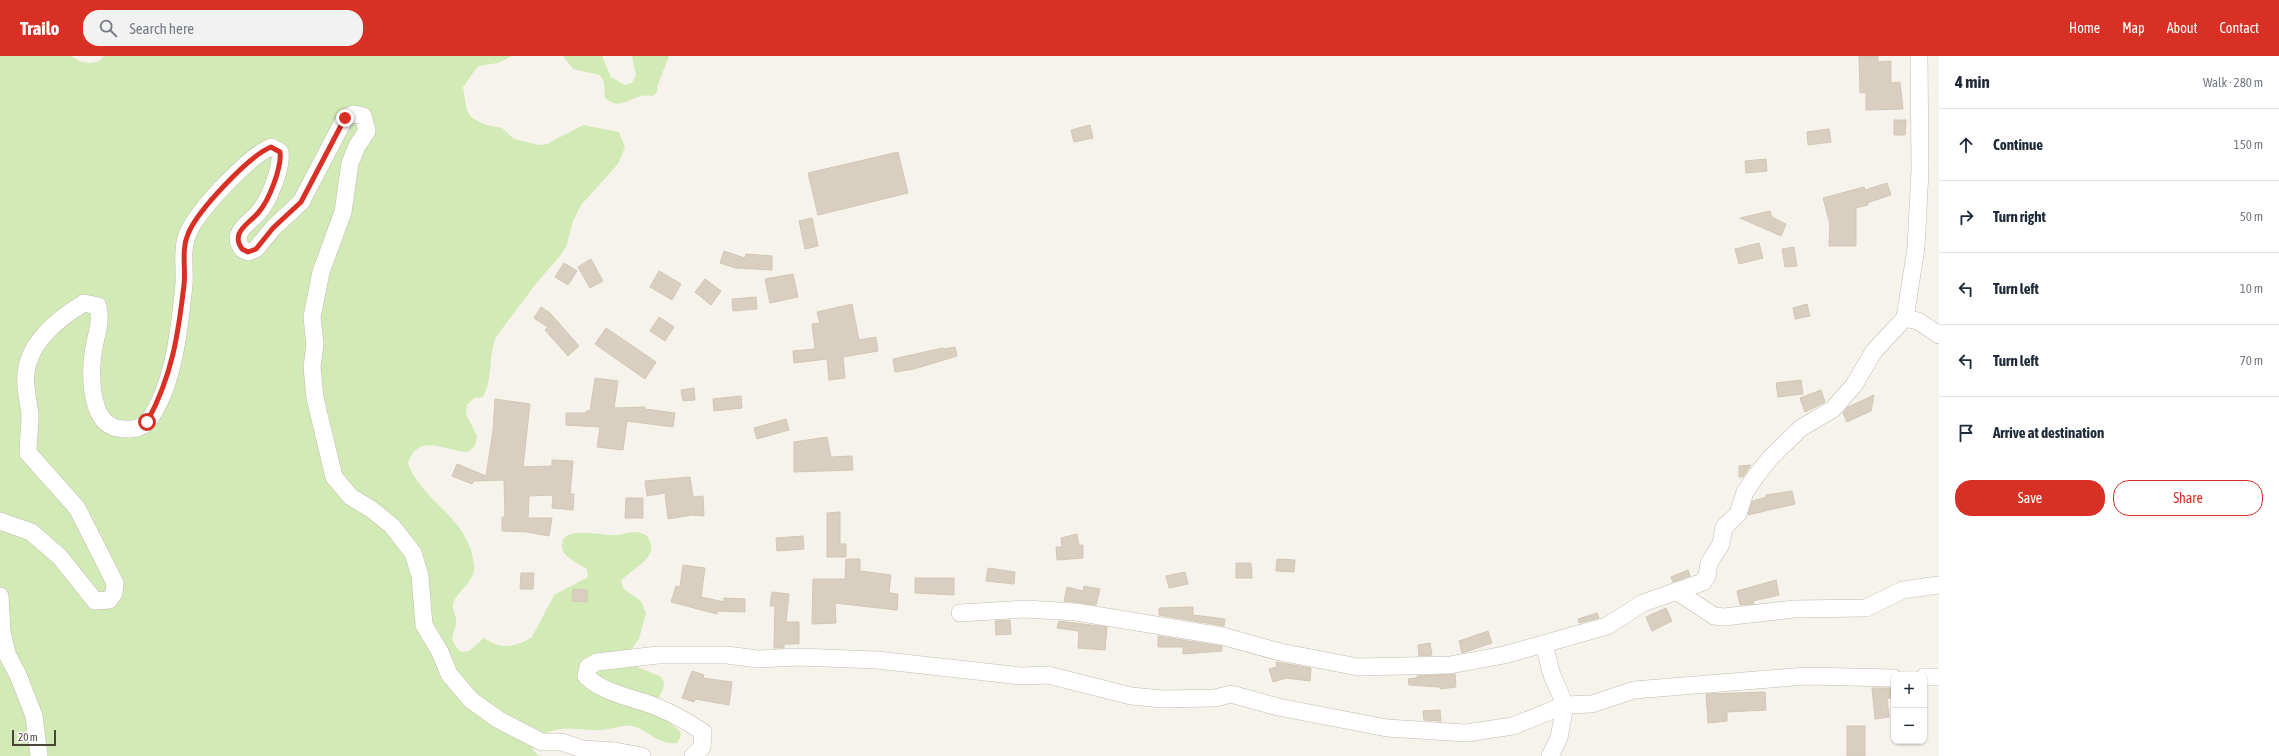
<!DOCTYPE html>
<meta charset="utf-8">
<style>
:root{--surface:#fff;--page:#f2f2f3;--text:#1f2937;--muted:#747a83;--line:#e0e1e3;--accent:#d93025}
body{margin:0;font-family:"Asap Condensed",sans-serif;background:var(--page);color:var(--text)}
.controls{position:absolute;right:12px;bottom:12px;display:grid;overflow:hidden;border-radius:8px;box-shadow:0 1px 3px #0004}
.controls button{width:36px;height:36px;display:grid;place-items:center;padding:0;border:0;border-bottom:1px solid var(--line);background:var(--surface);color:var(--text);font:20px sans-serif}
.scale{position:absolute;left:12px;bottom:10px;width:44px;box-sizing:border-box;padding-left:4px;border:2px solid #4b4439;border-top:0;font-size:11px;line-height:14px;white-space:nowrap;color:#4b4439;-webkit-text-stroke:3px #fff;paint-order:stroke}
.stop{position:absolute;width:12px;height:12px;margin:-9px;border:3px solid #d93025;border-radius:50%;background:#fff}
.stop.end{background:#d93025;border-color:#fff;box-shadow:0 1px 4px #0008}
.list{margin:0;padding:0;list-style:none}
h2{display:flex;justify-content:space-between;align-items:center;height:52px;margin:0;padding:0 16px;font-size:17px}
h2 small{font-size:13px;font-weight:400;color:var(--muted)}
.list li{display:grid;grid-template-columns:26px 1fr auto;gap:12px;align-items:center;box-sizing:border-box;height:72px;padding:0 16px;border-top:1px solid var(--line)}
.list b{display:block;font-size:15px;white-space:nowrap}
.list em{font-size:13px;font-style:normal;color:var(--muted)}
.actions{display:flex;gap:8px;padding:12px 16px}
.actions a{flex:1;padding:9px 0;border:1px solid var(--accent);border-radius:16px;text-align:center;font-size:14px;color:var(--accent)}
.actions .main{background:var(--accent);color:#fff}
.icon{flex:none;width:22px;height:22px;fill:none;stroke:currentColor;stroke-width:2;stroke-linecap:round;stroke-linejoin:round}
.map{position:relative;flex:none;width:1939px;height:700px;overflow:hidden}
header{display:flex;align-items:center;gap:24px;box-sizing:border-box;height:56px;padding:0 20px;background:var(--accent);color:#fff}
header strong{font-size:19px}
nav{display:flex;gap:22px;margin-inline-start:auto;font-size:14px}
.search{width:280px;height:36px;background:var(--page);display:flex;align-items:center;gap:10px;box-sizing:border-box;padding:0 14px;border-radius:16px;color:var(--muted);font-size:15px}
main{display:flex}
aside{flex:1;background:var(--surface)}
.map>svg:first-child{display:block}
.green{fill:#d2eab5}
.building{fill:#d8cfc1;stroke:#d3c7b4}
.lines{fill:none;stroke-linecap:round;stroke-linejoin:round}
.minor-casing{stroke:#c2bbae;stroke-width:18}
.minor{stroke:#fff;stroke-width:17}
.route{stroke:#d93025;stroke-width:5}
</style>
<header>
<strong>Trailo</strong>
<div class="search"><svg class="icon" aria-label="search" viewBox="0 0 24 24"><circle cx="10" cy="10" r="6"/><path d="M15 15l6 6"/></svg>Search here</div>
<nav><a>Home</a><a>Map</a><a>About</a><a>Contact</a></nav>
</header>
<main>
<div class="map">
<svg width="1939" height="700" viewBox="0 0 1939 700">
<rect width="100%" height="100%" fill="#f6f3ec"/>
<g class="green">
<path d="M0 0H70L82 6 91 7 99 5 104 0H512L498 7 478 10 463 31 467 55 472 62 486 69 502 72 514 83 539 89 547 88 583 69 619 76 625 91 618 108 581 149 573 165 566 191 560 200 538 225 496 281C488 301 493 322 483 341L474 342 467 349 466 358 477 380 475 390 468 396C447 396 418 375 408 407 421 446 469 460 474 509 476 526 457 534 453 548 452 555 457 560 456 566 455 579 446 582 461 596L469 595 484 582C488 584 491 587 495 588 507 593 522 588 532 581L554 539 588 521 587 513C579 508 560 500 562 489 562 485 564 481 568 479 577 474 602 479 614 479 626 479 635 472 646 479 664 501 631 512 621 525L624 533 641 545 646 557 639 583 630 595 629 608 660 620C669 629 660 639 655 648L664 662 680 675 681 680 677 687C657 689 649 674 632 670 625 668 609 674 601 674 587 675 572 671 558 673 552 675 543 677 539 682 531 690 530 695 541 700H0Z"/>
<path d="M563 0H602L611 21 625 29 632 27 636 19 632 0H669L657 31 658 34 653 40C631 36 623 57 605 42L604 26 600 19 573 13Z"/>
</g>
<g class="building">
<path d="M1859 0H1878V6L1891 5V27L1900 26 1903 53 1866 54V36L1860 37Z"/>
<path d="M1894 64H1906L1905 79H1894Z"/>
<path d="M1090 69 1093 82 1074 86 1071 74Z"/>
<path d="M1829 73 1831 86 1808 89 1807 76Z"/>
<path d="M898 96 908 137 818 159 808 117Z"/>
<path d="M1766 103 1767 115 1746 117 1745 105Z"/>
<path d="M1887 127 1891 139 1867 147 1868 149 1856 152V190H1829L1830 168 1823 142 1864 131 1865 134Z"/>
<path d="M1770 155 1772 161 1786 168 1781 180 1740 162Z"/>
<path d="M812 162 818 190 805 193 799 165Z"/>
<path d="M1759 187 1763 202 1739 208 1735 193Z"/>
<path d="M1794 191 1797 210 1785 211 1782 193Z"/>
<path d="M724 195 745 202 746 198 772 200V214L735 212 720 207Z"/>
<path d="M591 203 603 225 590 232 578 211Z"/>
<path d="M564 207 577 215 568 229 555 221Z"/>
<path d="M659 215 681 228 672 244 650 231Z"/>
<path d="M793 218 798 241 770 247 765 223Z"/>
<path d="M705 223 721 235 711 249 695 236Z"/>
<path d="M756 241 757 253 733 255 732 243Z"/>
<path d="M852 248 859 284 876 281 878 295 843 301 845 322 829 324 827 303 794 307 793 295 815 293 812 268 820 267 817 256Z"/>
<path d="M1807 248 1810 260 1795 263 1793 252Z"/>
<path d="M541 251 550 257 579 290 568 300 545 274 548 271 534 262Z"/>
<path d="M659 261 674 271 665 285 650 275Z"/>
<path d="M606 272 656 306 645 323 595 288Z"/>
<path d="M955 291 957 300 914 313 895 316 893 303 943 292 944 293Z"/>
<path d="M595 322 618 325 614 352 645 351V353L675 357 673 371 627 365 623 394 597 391 600 371 566 369V357H586V355H590Z"/>
<path d="M1801 324 1803 338 1778 341 1776 327Z"/>
<path d="M694 332 695 344 683 345 681 334Z"/>
<path d="M1821 334 1825 346 1805 356 1800 342Z"/>
<path d="M1874 339 1871 355 1847 366 1843 357 1848 351Z"/>
<path d="M741 340 742 352 714 355 713 343Z"/>
<path d="M495 343 530 348 523 411 552 410V404L573 405 570 438H574L573 454 552 452 553 439 529 440 528 462H552L549 480 527 476 502 475V461H505L504 424 473 425 472 428 452 420 457 408 486 420 493 375Z"/>
<path d="M786 363 789 374 757 383 754 372Z"/>
<path d="M827 381 831 401 852 400 853 414 794 416V386Z"/>
<path d="M1751 409 1743 421H1739V410Z"/>
<path d="M690 421 693 441 703 440 704 460 692 459 668 463 665 437 647 440 645 425Z"/>
<path d="M1792 435 1795 448 1748 459 1752 445 1767 441 1766 439Z"/>
<path d="M626 442H643V462H625Z"/>
<path d="M840 456V488H846V501H827V457Z"/>
<path d="M1077 478 1079 489H1083V502L1057 504 1056 491H1062L1061 482Z"/>
<path d="M803 480 804 493 777 495 776 482Z"/>
<path d="M846 503H860V515L891 519 889 537 898 538 897 554 835 547 836 567 812 568 813 523H845Z"/>
<path d="M1277 503 1295 504 1294 516 1276 515Z"/>
<path d="M1236 507H1251L1252 522H1236Z"/>
<path d="M683 509 705 512 701 541 724 546V542L745 543V556L717 555V558L671 546 676 530 680 531Z"/>
<path d="M988 512 1015 516 1014 528 986 525Z"/>
<path d="M1688 514 1690 520 1673 526 1671 521Z"/>
<path d="M1185 516 1188 528 1169 532 1166 520Z"/>
<path d="M521 517H534L533 533H520Z"/>
<path d="M915 522H954V539L915 537Z"/>
<path d="M1776 524 1779 539 1753 545 1754 548 1740 549 1737 535Z"/>
<path d="M1084 530 1100 533 1096 549 1064 545 1067 531 1083 535Z"/>
<path d="M573 533 587 534V546L572 545Z"/>
<path d="M772 536 789 538 786 566H799V588H784V592H774L775 550H770Z"/>
<path d="M1193 551V559L1225 563 1224 570 1159 559V552Z"/>
<path d="M1666 552 1672 565 1652 575 1646 561Z"/>
<path d="M1597 557 1599 562 1579 567 1578 563Z"/>
<path d="M1010 564 1011 578 996 579 995 565Z"/>
<path d="M1059 565 1107 571 1105 594 1078 592 1079 575 1057 572Z"/>
<path d="M1488 575 1492 587 1462 597 1459 585Z"/>
<path d="M1158 580 1220 590H1222V595L1183 598V591H1158Z"/>
<path d="M1430 587 1432 599 1419 600 1418 589Z"/>
<path d="M1276 606 1311 612 1310 625 1286 622 1273 626 1269 613 1277 611Z"/>
<path d="M692 615 704 619 703 622 732 626 729 649 695 643 694 646 682 642Z"/>
<path d="M1455 618 1456 631 1440 633V631L1409 629 1408 623 1417 622V620Z"/>
<path d="M1872 632H1892L1893 642H1887L1889 661 1875 663Z"/>
<path d="M1765 636 1766 654 1727 656V665L1708 667 1706 638Z"/>
<path d="M1440 654 1441 665 1424 664 1423 655Z"/>
<rect x="1847" y="670" width="18" height="30"/>
</g>
<g class="lines">
<g class="minor-casing">
<g id="minor">
<path d="M1919 0 1920 114 1916 192 1905 262 1918 265 1939 279"/>
<path d="M0 465 31 476 60 501 95 545 109 544 114 537 115 527 77 452 28 397C28 385 30 372 30 360 29 346 24 331 26 317 29 286 59 262 84 247L98 250C102 270 95 279 93 298 91 312 91 332 95 346 98 358 104 369 117 372 127 374 141 374 148 365 174 331 180 269 184 228 185 212 181 193 188 177 198 154 249 100 271 91L280 96C282 112 269 145 258 157 252 164 242 170 239 178 237 185 239 188 242 193L248 196 256 193 273 172 301 146 345 62 354 58 363 60 367 75 357 90 350 107 343 156 321 216 312 261 315 288 312 311 315 342 334 421 351 441 371 453 392 470 413 497 420 520 424 569 440 596 449 618 471 644 499 664 542 686H562L582 693 615 695 642 700"/>
<path d="M1676 535 1714 560 1724 561 1794 553 1866 552 1903 534 1939 529"/>
<path d="M0 540 2 575 7 598 18 619 34 660 39 700"/>
<path d="M960 557 1025 553 1076 556 1222 580 1280 596 1358 611 1450 609 1504 599 1607 570 1643 547 1703 526 1707 520 1709 507 1721 488 1724 471 1738 458 1745 436 1756 420 1771 401 1801 372 1833 353 1854 329 1874 295 1905 262"/>
<path d="M1544 588 1552 619 1565 649 1559 682 1550 700"/>
<path d="M1924 621H1939"/>
<path d="M693 700 702 691 703 676C688 666 674 658 657 651 635 642 604 638 586 620L588 611 597 606 658 599H727L757 603 799 601 877 604 1021 620 1048 619 1131 640 1162 643 1215 642 1231 638 1278 651 1387 672 1466 677 1513 670 1565 649 1592 648 1634 634 1806 620 1894 622"/>
</g>
</g>
<use href="#minor" class="minor"/>
</g>
<g class="lines">
<path class="route" d="M147 366C172 320 178 280 184 229 186 212 181 194 188 178 197 155 249 100 271 91L280 96C282 111 269 145 258 157 252 164 242 170 239 178 237 185 239 188 242 193L248 196 256 193 273 172 301 146 345 62"/>
</g>
</svg>
<div class="controls">
<button>+</button>
<button>−</button>
</div>
<div class="scale">20 m</div>
<div class="stop" style="left:147px;top:366px"></div>
<div class="stop end" style="left:345px;top:62px"></div>
</div>
<aside>
<h2>4 min<small>Walk · 280 m</small></h2>
<ul class="list">
<li><svg class="icon" aria-label="ahead" viewBox="0 0 24 24"><path d="M12 20V5M6 11l6-6 6 6"/></svg><div><b>Continue</b></div><em>150 m</em></li>
<li><svg class="icon" aria-label="right" viewBox="0 0 24 24"><path d="M7 20v-9h11M14 6l5 5-5 5"/></svg><div><b>Turn right</b></div><em>50 m</em></li>
<li><svg class="icon" aria-label="left" viewBox="0 0 24 24"><path d="M17 20v-9H6M10 6l-5 5 5 5"/></svg><div><b>Turn left</b></div><em>10 m</em></li>
<li><svg class="icon" aria-label="left" viewBox="0 0 24 24"><path d="M17 20v-9H6M10 6l-5 5 5 5"/></svg><div><b>Turn left</b></div><em>70 m</em></li>
<li><svg class="icon" aria-label="arrive" viewBox="0 0 24 24"><path d="M6 21V4h12l-3 4 3 4H6"/></svg><div><b>Arrive at destination</b></div></li>
</ul>
<div class="actions"><a class="main">Save</a><a>Share</a></div>
</aside>
</main>
